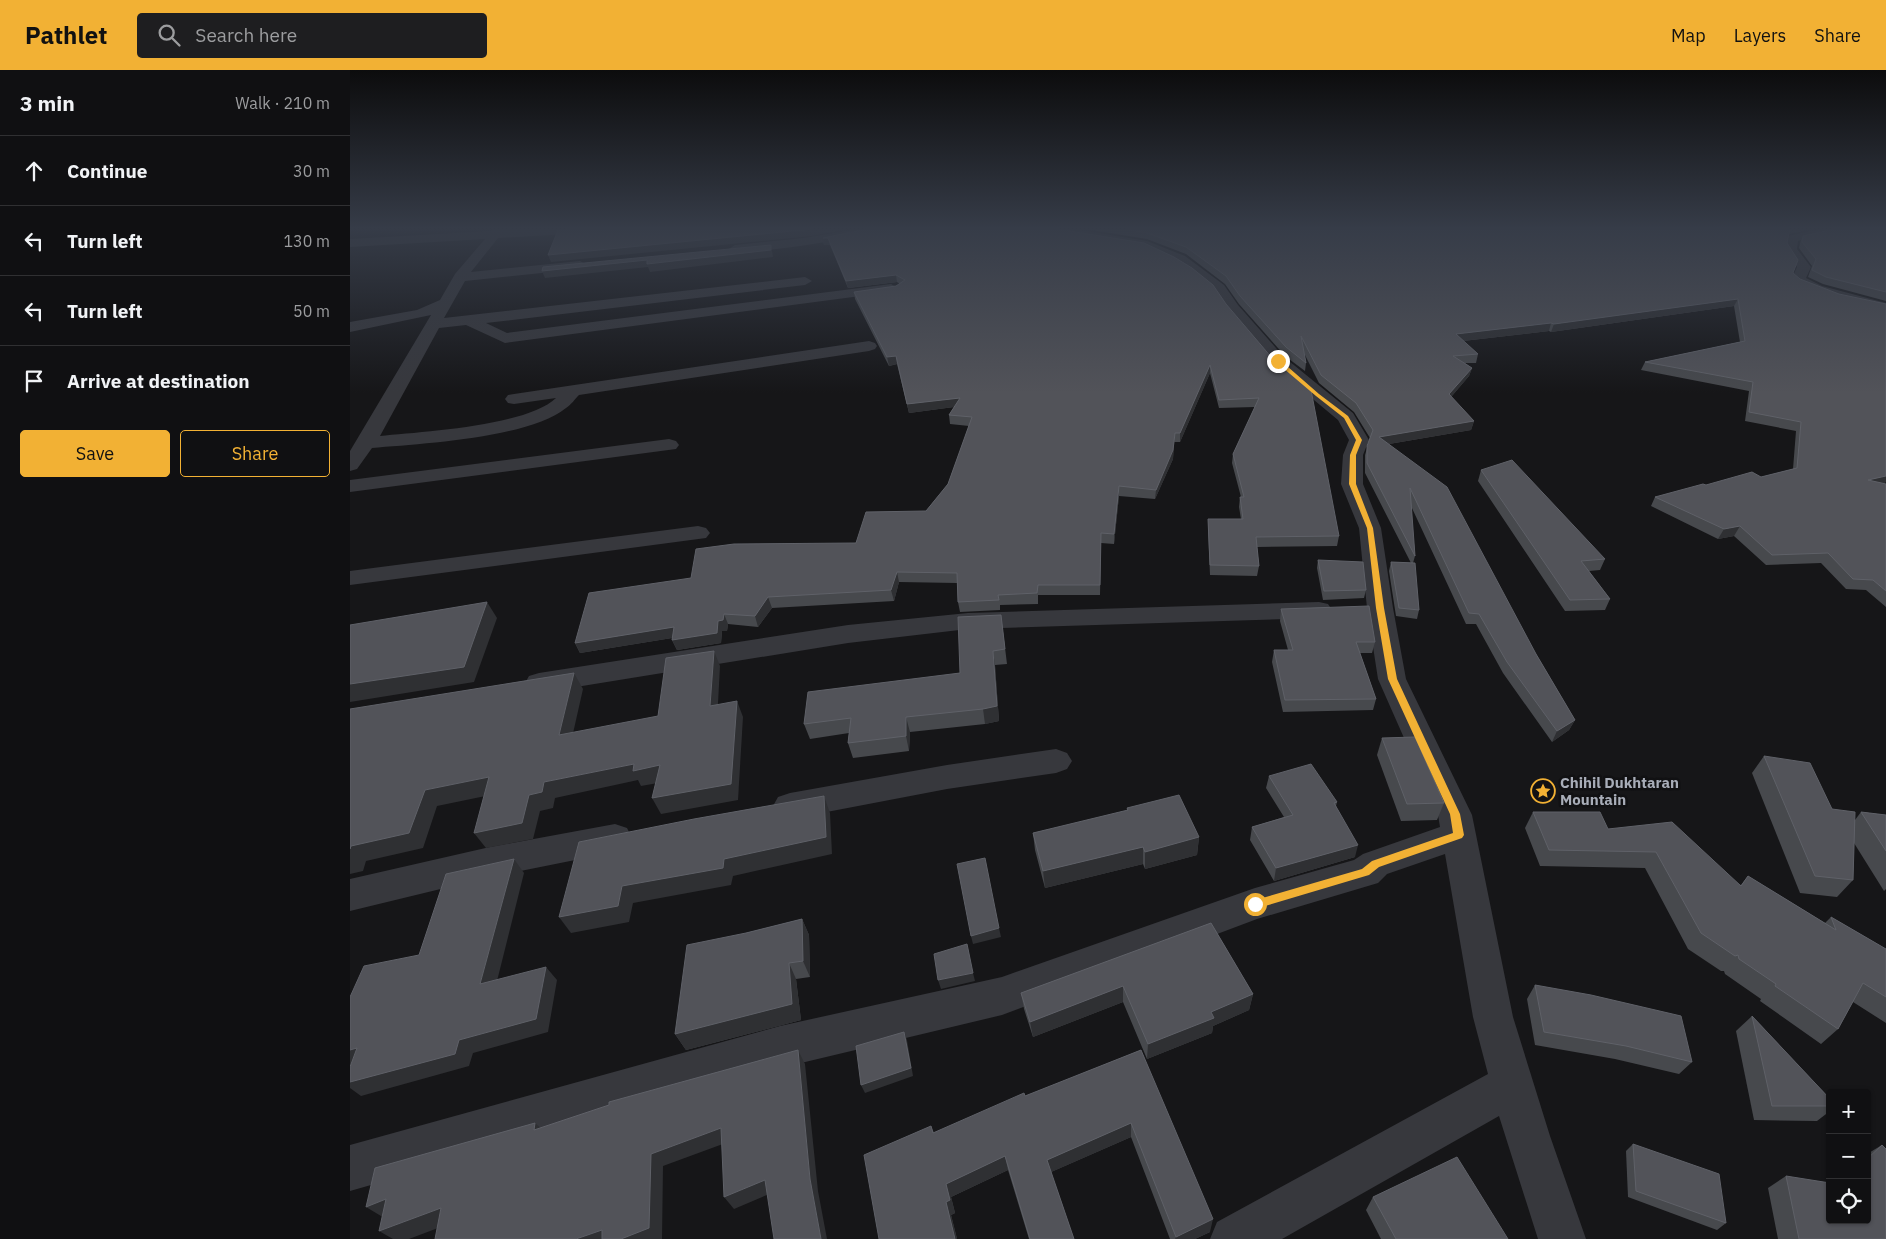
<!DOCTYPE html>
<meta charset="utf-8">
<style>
:root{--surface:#101012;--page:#1e1e20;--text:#f1f3f6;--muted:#9c9d9f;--line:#303032;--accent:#f2b134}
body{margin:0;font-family:"IBM Plex Sans",sans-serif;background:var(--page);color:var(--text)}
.controls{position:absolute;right:15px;bottom:15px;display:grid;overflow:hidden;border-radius:5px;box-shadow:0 1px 4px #0004}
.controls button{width:45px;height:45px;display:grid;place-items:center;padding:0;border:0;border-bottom:1px solid var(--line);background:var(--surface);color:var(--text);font:25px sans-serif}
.stop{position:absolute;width:15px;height:15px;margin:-11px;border:4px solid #f2b134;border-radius:50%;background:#fff}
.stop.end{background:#f2b134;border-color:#fff;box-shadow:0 1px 5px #0008}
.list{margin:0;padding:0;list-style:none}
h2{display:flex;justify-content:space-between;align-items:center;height:65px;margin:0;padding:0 20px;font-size:21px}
h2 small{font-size:16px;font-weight:400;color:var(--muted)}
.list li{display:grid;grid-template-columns:32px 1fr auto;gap:15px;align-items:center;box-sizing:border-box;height:70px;padding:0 20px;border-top:1px solid var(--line)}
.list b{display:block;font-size:19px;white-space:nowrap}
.list em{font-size:16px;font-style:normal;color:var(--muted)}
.actions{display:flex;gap:10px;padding:15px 20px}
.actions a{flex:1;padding:11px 0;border:1px solid var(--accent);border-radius:5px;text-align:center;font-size:18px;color:var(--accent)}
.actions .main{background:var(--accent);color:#111}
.icon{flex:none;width:28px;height:28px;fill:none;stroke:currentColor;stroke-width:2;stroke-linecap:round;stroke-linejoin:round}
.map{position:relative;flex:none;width:1536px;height:1169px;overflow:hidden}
header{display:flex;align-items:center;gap:30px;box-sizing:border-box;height:70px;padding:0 25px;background:var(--accent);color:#111}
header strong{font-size:24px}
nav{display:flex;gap:28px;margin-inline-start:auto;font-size:18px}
.search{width:350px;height:45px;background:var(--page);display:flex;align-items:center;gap:12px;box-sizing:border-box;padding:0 18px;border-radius:5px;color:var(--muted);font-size:19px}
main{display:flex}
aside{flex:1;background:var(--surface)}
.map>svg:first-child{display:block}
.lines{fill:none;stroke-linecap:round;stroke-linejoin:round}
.minor{fill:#37383d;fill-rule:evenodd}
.wall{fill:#47494d}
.shaded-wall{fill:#2f3033}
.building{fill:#525359;stroke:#5f6168}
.route{fill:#f2b134}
.labels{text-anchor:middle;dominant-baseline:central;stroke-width:5;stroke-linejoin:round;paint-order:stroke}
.poi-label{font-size:15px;font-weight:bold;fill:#a8adb8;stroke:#111113;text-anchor:start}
</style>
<header>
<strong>Pathlet</strong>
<div class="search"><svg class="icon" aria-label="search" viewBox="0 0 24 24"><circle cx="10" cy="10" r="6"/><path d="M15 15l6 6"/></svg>Search here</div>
<nav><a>Map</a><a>Layers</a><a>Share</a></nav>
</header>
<main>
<aside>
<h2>3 min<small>Walk · 210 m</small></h2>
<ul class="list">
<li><svg class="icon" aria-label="ahead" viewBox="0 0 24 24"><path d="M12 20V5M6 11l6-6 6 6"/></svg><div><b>Continue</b></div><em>30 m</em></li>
<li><svg class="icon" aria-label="left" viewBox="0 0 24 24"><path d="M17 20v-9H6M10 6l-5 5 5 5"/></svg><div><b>Turn left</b></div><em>130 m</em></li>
<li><svg class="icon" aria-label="left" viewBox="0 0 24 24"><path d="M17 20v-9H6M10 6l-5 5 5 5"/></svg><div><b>Turn left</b></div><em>50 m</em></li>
<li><svg class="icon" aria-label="arrive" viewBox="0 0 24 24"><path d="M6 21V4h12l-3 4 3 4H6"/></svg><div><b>Arrive at destination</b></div></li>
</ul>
<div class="actions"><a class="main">Save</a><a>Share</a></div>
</aside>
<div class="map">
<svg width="1536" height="1169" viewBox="0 0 1536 1169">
<rect width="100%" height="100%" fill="#161618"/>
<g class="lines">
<g class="minor">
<path d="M143 159H242L236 163 148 168 121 202 230 191 237 195 230 199 115 211 94 248 455 207 462 211 455 215 136 253 157 263 541 214 548 218 541 222 155 273 116 255 89 258 30 366C71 362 177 356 206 328L164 334 158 333 155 329 158 325 164 324 519 271 525 273 527 276 525 279 519 281 229 325C225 329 221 335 216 338 179 368 71 374 22 378L7 399 0 401V381L81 245 0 262V252L67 240 90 230 105 204 135 169 0 177V169L141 161Z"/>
<path d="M507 159H528L526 162C480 173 433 179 385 183L379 179 385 175 454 168Z"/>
<path d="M697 159H724L797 171 835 186 874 215 888 235 934 287 1003 343 1019 370 1013 385V414L1031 458 1043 538 1056 609 1122 745 1163 947 1200 1066 1236 1169H1188L1149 1046 932 1169H860L867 1152 1138 1004 1123 947 1095 784 1037 804 1028 813 907 849 652 945 430 998 0 1121V1075L430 956 652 907 905 818 1004 790 1013 784 1090 757 1088 745 1028 609 1017 538 1009 458 991 414 993 385 999 370 988 350 922 295 877 241 864 221 843 204 825 192 794 178 703 163Z"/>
<path d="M1470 159H1491L1489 162 1448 171 1447 179 1461 197 1456 208 1472 216 1536 233V242C1517 238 1451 223 1441 210L1447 197 1435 179 1438 166Z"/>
<path d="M319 369 326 371 329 375 326 379 0 422V410Z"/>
<path d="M348 456 356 458 360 463 356 468 0 515V501Z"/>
<path d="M969 532 978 534 982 540 978 546 969 548 618 559 498 573 189 623 179 620 175 613 179 606 189 603 498 555 618 543Z"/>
<path d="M706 679 717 683 722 691 717 699 706 703 597 719 440 749 428 745 423 736 428 727 440 723 597 695Z"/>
<path d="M265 754 277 758 282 768 277 778 265 782 140 807 0 841V809L140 777Z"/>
</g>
</g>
<g class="wall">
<path d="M735 159H1461L1439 164 1437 173 1443 203 1534 414H1536V537L1516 520 1496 519 1471 493 1416 495 1384 466 1368 469 1301 436 1305 427 1356 415 1411 407 1443 399 1446 361 1395 351 1399 321 1291 300 1295 292 1390 272 1384 236 1201 262 1199 261 1113 271 1128 284 1126 293H1115L1122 298 1119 306 1101 327 1124 351 1121 360 1039 374 1186 584 1225 650 1219 660 1202 672 1153 603 1126 554H1116L1061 436 1065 486 1063 493 1069 540 1067 549 1046 546 1039 501 1041 492 1061 493 1015 403V385L1020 368 1004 342 969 313 954 283 956 293 955 301 935 286 889 234 875 214 836 184 797 169Z"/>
<path d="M1536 159V231L1473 214 1458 207 1462 196 1449 178 1450 173 1453 166Z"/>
<path d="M473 168 842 198 989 466 987 476 907 477 909 496 907 506 860 505 858 459V449H891L889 437 890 427H891L882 393 883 384 905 337 869 338 860 303 830 372H824L823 389 805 429 769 426 764 474 751 473 750 525H688V534L650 535V540L610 542 608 532 607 513 549 512 544 531 422 538 408 557 378 554 377 561H372L371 573 327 580 322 570V568L230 583 225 573 341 508 506 473 576 441 598 414 619 356 600 354 599 345 604 337 559 343 547 294 539 296 505 229 504 222 546 216 550 214 547 212 498 218 480 175H474Z"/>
<path d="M1131 400 1255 489 1250 500 1239 501 1260 529 1255 540 1215 541 1128 411Z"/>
<path d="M968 490 1016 520 1014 528 973 530 967 498Z"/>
<path d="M931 539 1025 572 1022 583H1010L1026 629 1023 640 933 642 922 592 924 580H938L930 551Z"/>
<path d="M651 545 657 594 645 595 649 651 635 654 560 662 559 681 503 688 498 673 499 663 460 669 454 654 610 603Z"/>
<path d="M1032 668 1094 733 1087 750 1051 751 1027 685Z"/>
<path d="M1414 686 1482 739 1505 750 1511 742 1536 745V819L1534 821 1504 773 1503 810 1487 827 1450 823 1402 703Z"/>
<path d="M919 706 987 732 986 736 1005 787 924 811 900 770 902 757 934 747 916 718Z"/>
<path d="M777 738 849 767 847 785 795 799 793 794 695 818 685 780 683 763 777 741Z"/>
<path d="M1183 742 1258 759 1391 815 1398 806 1475 853 1481 847 1536 879V953L1503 932 1488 959 1471 974 1410 931 1411 929 1375 904 1374 901H1371L1338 879 1295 798 1190 796 1175 758Z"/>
<path d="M452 849 459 865 460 907 446 909 451 950 336 980 325 964 396 863Z"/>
<path d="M861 853 903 924 899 940 863 956 862 963 797 989 773 932 683 967 674 939 671 923Z"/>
<path d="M1185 915 1342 992 1329 1004 1265 989 1185 975 1177 929Z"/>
<path d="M1402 946 1480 1029V1041L1467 1051 1404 1050 1386 961Z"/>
<path d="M791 980 860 1162 845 1169H820L781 1067 701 1102 724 1169H679L658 1100 601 1127 605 1143 601 1145 607 1169H529L581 1056 584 1063Z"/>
<path d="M1283 1074 1376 1153 1367 1160 1278 1127 1276 1081Z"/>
<path d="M1532 1075 1536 1169H1428L1418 1118 1436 1106 1517 1150V1084Z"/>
<path d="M1023 1127 1158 1169H1031L1016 1140Z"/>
</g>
<g class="shaded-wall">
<path d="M463 159H498L462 166 201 192 198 185Z"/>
<path d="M1440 159H1461L1438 164Z"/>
<path d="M473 168H478L480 175H474Z"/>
<path d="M421 175 423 187 300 202 298 197 195 208 192 201Z"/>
<path d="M546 205 547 212 498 218 496 211Z"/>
<path d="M1388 229 1384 236 1201 262 1204 254Z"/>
<path d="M1201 253 1199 261 1104 272 1106 264Z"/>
<path d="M546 286 547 294 539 296 537 287Z"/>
<path d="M860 295V303L830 372V363Z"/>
<path d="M1122 298 1119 306 1096 333 1099 324Z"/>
<path d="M610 328 611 336 559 343 557 334Z"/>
<path d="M1124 351 1121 360 1027 376 1029 367Z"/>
<path d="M825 363 823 389 805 429 806 420Z"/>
<path d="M1536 406V412L1533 415 1518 410Z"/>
<path d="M769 416V426L764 474V464Z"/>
<path d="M1390 456 1384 466 1368 469 1374 459Z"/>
<path d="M547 502 549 512 544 531 541 520Z"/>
<path d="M418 527 422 538 408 557 405 546Z"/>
<path d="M137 532 147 548 124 612 0 632V614Z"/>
<path d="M374 544 378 554 377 561H372L371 573 327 580 322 570 368 551Z"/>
<path d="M324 557 328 567 230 583 225 573Z"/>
<path d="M364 581 370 596 367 652 360 636Z"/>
<path d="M643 581 645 595 649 651 635 654 633 639Z"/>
<path d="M224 603 233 619 219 681 209 665Z"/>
<path d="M387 631 393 647 388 730 311 744 302 728Z"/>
<path d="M556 647 560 662 559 681 556 666Z"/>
<path d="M1225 650 1219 660 1202 672 1207 661Z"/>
<path d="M284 694 310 695 319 711 291 716 288 710 205 728 203 738 190 741 183 769 136 778 124 763 179 725 194 712Z"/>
<path d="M139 707 150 723 87 736 73 778 16 791 13 801 0 804V779L1 776 75 720Z"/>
<path d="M474 726 480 743 482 784 383 806 381 815 283 833 279 852 221 863 209 847 272 816 374 789Z"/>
<path d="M849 767 847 785 795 799V782Z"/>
<path d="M1008 775 1005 787 924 811 926 798Z"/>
<path d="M793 777V794L695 818 693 801Z"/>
<path d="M164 789 174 803 143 927 130 914Z"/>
<path d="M452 849 459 865 460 907 453 891Z"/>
<path d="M649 858 651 867 623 874 621 866Z"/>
<path d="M439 893 446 909 451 950 336 980 325 964Z"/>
<path d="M196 897 207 910 198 962 123 983 119 996 11 1026 0 1018V1012L109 970Z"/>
<path d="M623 903 625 911 591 919 588 910Z"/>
<path d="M773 916V932L683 967 680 952Z"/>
<path d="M903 924 899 940 863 956 862 963 797 989 798 974 861 942Z"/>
<path d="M554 962 557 970 563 1006 515 1023 511 1015Z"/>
<path d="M7 978 0 997V980Z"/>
<path d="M448 980 455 994 468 1121 477 1169H471L460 1109Z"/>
<path d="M185 1053 200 1066 184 1060Z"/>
<path d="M781 1053V1067L699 1103 697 1090Z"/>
<path d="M371 1058 381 1071 313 1096 312 1169H271L301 1084Z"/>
<path d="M655 1086 658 1100 601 1127 605 1143 601 1145 607 1169H605L596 1132V1114Z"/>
<path d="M415 1110 424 1122 384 1139 374 1127Z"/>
<path d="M36 1129V1149L16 1137Z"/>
<path d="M91 1138 109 1150 59 1169H43L29 1161Z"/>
<path d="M863 1149 860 1162 845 1169H825L826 1167Z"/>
<path d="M252 1160 263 1169H226Z"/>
</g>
<g class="building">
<path d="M221 159H463L198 185 208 160Z"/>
<path d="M517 159H707L794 173 824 187 842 198 863 215 876 234 922 288 961 320 989 466 906 467 909 496 860 495 858 449H893L890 427H894L883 384 909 328 869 330 860 295 830 363H825L823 380 806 420 769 416 764 464 751 463 750 515H688L687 523 648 525 649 530 608 532 607 503 547 502 541 520 418 527 405 546 374 544 373 550 368 551 367 563 322 570 324 557 225 573 239 523 341 508 346 479 384 474 506 473 516 442 576 441 598 414 622 347 599 345 610 328 557 334 546 286 537 287 504 222 546 216 555 210 546 205 496 211 478 168H473Z"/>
<path d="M775 159H1440L1437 173 1448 190 1443 203 1450 209 1489 224 1536 234V406L1518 410 1536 414V521L1523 510 1503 509 1478 483 1422 485 1390 456 1374 459 1305 427 1353 414 1356 415 1402 402 1411 407 1447 398 1451 352 1399 342 1403 312 1295 292 1395 271 1388 229 1204 254 1201 253 1106 264 1128 284 1103 286 1122 298 1099 324 1124 351 1029 367 1097 417 1186 584 1225 650 1207 661 1157 592 1129 544 1119 543 1060 418 1065 486 1017 393V376L1023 360 1006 333 971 305 951 266 956 293 936 277 890 226 876 206 836 177 797 163Z"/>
<path d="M1485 159H1536V222L1476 207 1462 200 1466 189 1452 172 1453 166Z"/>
<path d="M421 175V180L297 194V190L192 201 193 197Z"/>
<path d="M1162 390 1255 489 1231 491 1260 529 1220 530 1131 400Z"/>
<path d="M968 490 1013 492 1016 520 974 521Z"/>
<path d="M1041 492 1065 493 1069 540 1049 538Z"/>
<path d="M137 532 114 597 0 614V555Z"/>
<path d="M1019 536 1025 572H1006L1026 629 935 630 924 580H943L931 539Z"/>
<path d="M651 545 655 579 643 581 647 636 633 639 556 647V666L498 673 501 648 454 654 458 622 610 603 608 547Z"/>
<path d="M364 581 360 636 387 631 381 714 302 728 310 695 283 701 284 694 194 712 192 722 179 725 172 753 124 763 139 707 75 720 59 763 1 776 0 779V639L224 603 209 665 308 646 316 588Z"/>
<path d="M1065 667 1094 733 1057 734 1032 668Z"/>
<path d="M1414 686 1460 693 1482 739 1505 742 1503 810 1465 806Z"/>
<path d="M961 694 987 732 984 733 1008 775 926 798 902 757 943 745 919 706Z"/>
<path d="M829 725 849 767 795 782 793 777 693 801 683 763 778 740 777 738Z"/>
<path d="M474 726 476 767 374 789 373 798 272 816 268 836 209 847 229 772 344 749Z"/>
<path d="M1183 742H1250L1258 759 1322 752 1391 816 1398 806 1486 860 1481 847 1536 879V927L1513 913 1488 959 1425 916 1426 914 1389 889 1388 885 1385 886 1351 863 1306 782 1199 780Z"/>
<path d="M1511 742 1536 745V781Z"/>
<path d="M635 788 649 858 621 866 607 794Z"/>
<path d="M164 789 130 914 196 897 186 949 109 970 105 984 0 1012V997L7 978 0 980V927L14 896 69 885 96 804Z"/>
<path d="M452 849 453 891 439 893 442 934 325 964 337 875 396 863Z"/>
<path d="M861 853 903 924 861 942 864 948 798 974 773 916 680 952 671 923Z"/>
<path d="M617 874 623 903 588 910 584 884Z"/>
<path d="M1185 915 1241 925 1331 946 1342 992 1276 976 1194 962Z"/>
<path d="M1402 946 1480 1029V1036H1422Z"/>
<path d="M554 962 561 998 511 1015 506 976Z"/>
<path d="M448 980 460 1109 471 1169H424L415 1110 374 1127 371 1058 301 1084 299 1158 271 1169H252V1160L226 1169H85L91 1138 29 1161 36 1129 16 1137 25 1098 185 1053 184 1060 259 1035V1032Z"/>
<path d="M791 980 863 1149 826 1167 781 1053 697 1090 724 1169H680L655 1086 596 1114 600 1130 596 1132 605 1169H529L514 1085 581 1056 583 1063 674 1023 675 1026Z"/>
<path d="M1283 1074 1369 1104 1376 1153 1286 1121Z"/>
<path d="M1532 1075 1536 1079V1169H1449L1436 1106 1480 1113V1150H1517V1089Z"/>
<path d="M1107 1087 1158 1169H1046L1023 1127Z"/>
</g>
<linearGradient id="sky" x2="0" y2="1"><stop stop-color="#0c0c0d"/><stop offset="0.49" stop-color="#363c48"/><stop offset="1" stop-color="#363c48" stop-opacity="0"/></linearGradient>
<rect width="1536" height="323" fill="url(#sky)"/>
<path class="route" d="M926 290H930L969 324 998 346 1012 370 1006 385V414L1023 458 1034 538 1047 609 1110 744 1114 765 1112 768 1029 797 1019 805 905 839 902 838 900 834 902 831 1012 799 1022 791 1103 763 1100 744 1038 609 1026 538 1017 458 999 414 1000 385 1006 370 994 348 966 326 926 292Z"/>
<defs>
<g id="sight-ring" transform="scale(1.25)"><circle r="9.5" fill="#111113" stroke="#f2b134" stroke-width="1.5"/><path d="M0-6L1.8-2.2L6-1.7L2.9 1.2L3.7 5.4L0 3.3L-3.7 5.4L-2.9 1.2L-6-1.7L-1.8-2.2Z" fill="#f2b134"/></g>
</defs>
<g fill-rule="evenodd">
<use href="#sight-ring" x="1193" y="721"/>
</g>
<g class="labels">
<g class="poi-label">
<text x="1210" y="712">Chihil Dukhtaran<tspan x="1210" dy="17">Mountain</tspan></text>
</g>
</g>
</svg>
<div class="controls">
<button>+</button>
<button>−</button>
<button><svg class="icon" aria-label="locate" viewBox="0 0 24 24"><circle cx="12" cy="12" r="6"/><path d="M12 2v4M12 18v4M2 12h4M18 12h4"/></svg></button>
</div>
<div class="stop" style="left:905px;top:834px"></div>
<div class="stop end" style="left:928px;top:291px"></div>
</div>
</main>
